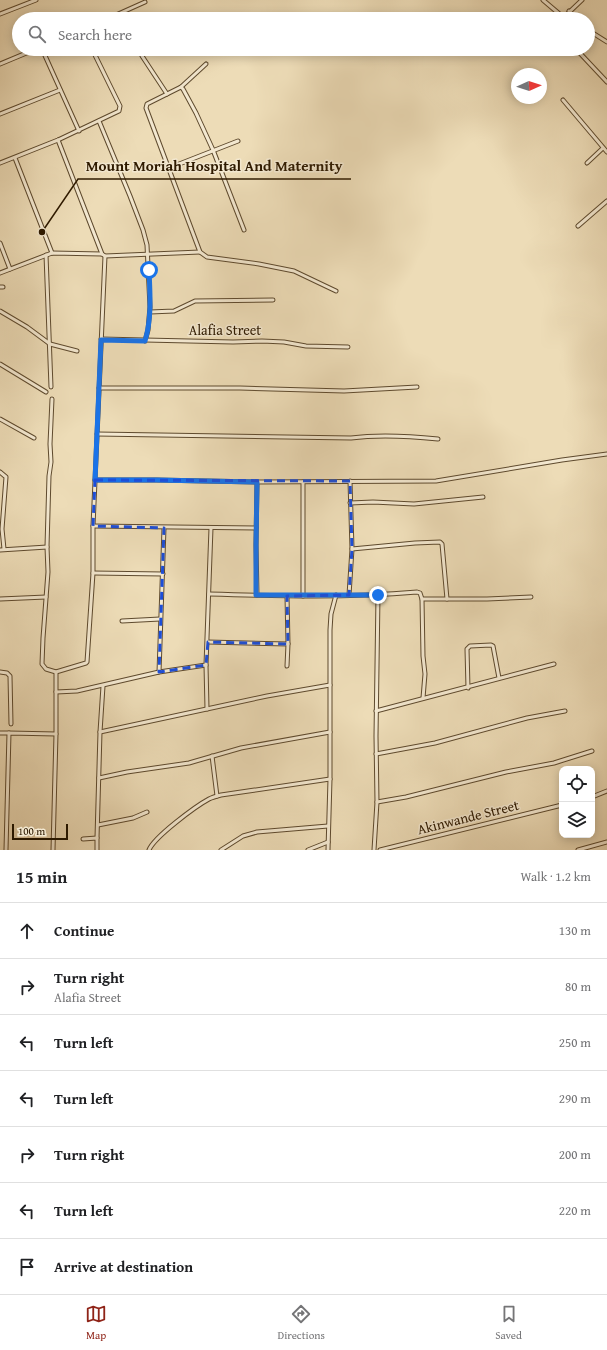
<!DOCTYPE html>
<meta charset="utf-8">
<style>
:root{--surface:#fff;--page:#f2f2f2;--text:#202124;--muted:#757577;--line:#e0e0e0;--accent:#8f2418}
body{margin:0;font-family:"Gentium Book Plus",serif;background:var(--page);color:var(--text)}
.controls{position:absolute;right:12px;bottom:12px;display:grid;overflow:hidden;border-radius:8px;box-shadow:0 2px 10px #0003}
.controls button{width:36px;height:36px;display:grid;place-items:center;padding:0;border:0;border-bottom:1px solid var(--line);background:var(--surface);color:var(--text);font:20px sans-serif}
.compass{position:absolute;left:511px;top:68px;width:36px;height:36px;border-radius:50%;background:var(--surface);box-shadow:0 2px 10px #0003;rotate:87deg}
.scale{position:absolute;left:12px;bottom:10px;width:56px;box-sizing:border-box;padding-left:4px;border:2px solid #2e1a00;border-top:0;font-size:11px;line-height:14px;white-space:nowrap;color:#2e1a00;-webkit-text-stroke:3px #f3e8d0;paint-order:stroke}
.stop{position:absolute;width:12px;height:12px;margin:-9px;border:3px solid #1a73e8;border-radius:50%;background:#fff}
.stop.end{background:#1a73e8;border-color:#fff;box-shadow:0 1px 4px #0008}
.list{margin:0;padding:0;list-style:none}
h2{display:flex;justify-content:space-between;align-items:center;height:52px;margin:0;padding:0 16px;font-size:17px}
h2 small{font-size:13px;font-weight:400;color:var(--muted)}
.list li{display:grid;grid-template-columns:26px 1fr auto;gap:12px;align-items:center;box-sizing:border-box;height:56px;padding:0 16px;border-top:1px solid var(--line)}
.list b{display:block;font-size:15px;white-space:nowrap}
.list p{margin:0;font-size:13px;white-space:nowrap;color:var(--muted)}
.list em{font-size:13px;font-style:normal;color:var(--muted)}
.icon{flex:none;width:22px;height:22px;fill:none;stroke:currentColor;stroke-width:2;stroke-linecap:round;stroke-linejoin:round}
.map{position:relative;flex:none;width:607px;height:850px;overflow:hidden}
.search{position:absolute;background:var(--surface);box-shadow:0 2px 10px #0003;left:12px;right:12px;top:12px;height:44px;display:flex;align-items:center;gap:10px;box-sizing:border-box;padding:0 14px;border-radius:22px;color:var(--muted);font-size:15px}
.sheet{height:444px;background:var(--surface)}
nav{display:flex;justify-content:space-around;align-items:center;box-sizing:border-box;height:56px;border-top:1px solid var(--line);background:var(--surface);font-size:11px;color:var(--muted)}
nav a{display:grid;justify-items:center;gap:2px}
nav .on{color:var(--accent)}
.map>svg:first-child{display:block}
.lines{fill:none;stroke-linecap:round;stroke-linejoin:round}
.minor-casing{stroke:#5e4a2e;stroke-width:5}
.minor{stroke:#f3e8d0;stroke-width:3}
.route{stroke:#1a73e8;stroke-width:5}
.marked{fill:none;stroke:#1d4ed8;stroke-width:3;stroke-dasharray:8 5;stroke-linejoin:round}
.labels{text-anchor:middle;dominant-baseline:central;stroke-width:3;stroke-linejoin:round;paint-order:stroke}
.street-label{font-size:14px;fill:#2e1a00;stroke:#f3e8d0}
.leader{fill:none;stroke:#2e1a00;stroke-width:1.5}
.callout-dot{fill:#2e1a00;stroke:#f3e8d0;stroke-width:1.5}
.callout-label{font-size:15px;text-anchor:middle;font-weight:bold;fill:#2e1a00;stroke:#f3e8d0;stroke-width:3;stroke-linejoin:round;paint-order:stroke}
</style>
<div class="map">
<svg width="607" height="850" viewBox="0 0 607 850">
<rect width="100%" height="100%" fill="#eddcb7"/>
<filter id="stains"><feTurbulence type="fractalNoise" baseFrequency=".005" numOctaves="4"/><feColorMatrix values="0 0 0 0 .2 0 0 0 0 .09 0 0 0 0 .02 0 0 0 .5 -.17"/></filter>
<radialGradient id="worn" r=".72"><stop offset=".6" stop-color="#630" stop-opacity="0"/><stop offset="1" stop-color="#630" stop-opacity=".3"/></radialGradient>
<g class="lines">
<g class="minor-casing">
<g id="minor">
<path d="M543 0 563 17"/>
<path d="M569 11 576 19"/>
<path d="M0 14 36 0"/>
<path d="M107 19 145 2"/>
<path d="M562 19 582 0"/>
<path d="M588 30 607 42"/>
<path d="M42 49 79 131"/>
<path d="M576 49 607 82"/>
<path d="M142 56 167 94"/>
<path d="M0 64 36 49"/>
<path d="M181 87 206 64"/>
<path d="M563 100 607 152"/>
<path d="M0 114 60 90"/>
<path d="M99 121 130 196 143 230 147 245 150 307 148 330 145 341"/>
<path d="M58 140 102 254"/>
<path d="M15 158 52 253"/>
<path d="M0 163 58 140 119 111 120 106 92 49"/>
<path d="M587 163 603 148"/>
<path d="M169 168 238 141"/>
<path d="M578 226 607 201"/>
<path d="M244 230 213 150 196 113 183 89 181 87 147 104 146 108 200 252 207 257 259 264 294 271 336 291"/>
<path d="M0 243 10 269"/>
<path d="M46 255 51 387"/>
<path d="M0 273 52 253 102 254 105 256 200 252"/>
<path d="M0 287H3"/>
<path d="M0 311 27 327 50 344 77 351"/>
<path d="M150 312 174 311 195 301 273 300"/>
<path d="M101 339 233 342 262 341 284 342 306 346 348 347"/>
<path d="M0 364 46 392"/>
<path d="M99 388H240L344 391 417 387"/>
<path d="M52 399 50 444 51 462 49 476 47 547 48 572 43 638 42 664 46 669 56 672 86 663 87 662 93 573V526L105 256"/>
<path d="M0 419 34 438"/>
<path d="M97 434 351 438C381 434 409 436 438 439"/>
<path d="M0 472 6 477 2 529 4 549"/>
<path d="M95 480H156L257 482 436 481 562 460 607 454"/>
<path d="M350 503 373 502 414 504 483 497"/>
<path d="M93 526 256 528"/>
<path d="M352 549 415 543 440 542 442 544 447 599"/>
<path d="M0 550 47 547"/>
<path d="M93 573 163 574"/>
<path d="M209 594C278 596 348 598 417 592L420 593 422 599 423 656 425 674 423 698"/>
<path d="M257 595 256 545 257 482"/>
<path d="M349 595 352 549 350 481"/>
<path d="M303 596V482"/>
<path d="M0 599 46 597"/>
<path d="M422 599H487L531 597"/>
<path d="M122 621 160 619"/>
<path d="M208 642 288 644 287 596"/>
<path d="M287 666 288 644"/>
<path d="M0 672 7 673 10 676 11 724"/>
<path d="M159 672 164 528"/>
<path d="M468 688 467 649 470 646 491 645 493 646 499 678"/>
<path d="M56 692 77 691 159 672 206 665"/>
<path d="M207 709 206 665 211 528"/>
<path d="M376 711 554 664"/>
<path d="M100 732 267 696 330 685"/>
<path d="M0 733H9"/>
<path d="M376 754 435 743 527 718 565 711"/>
<path d="M212 756 217 796"/>
<path d="M99 778 127 772 189 763 241 748 330 732"/>
<path d="M592 797 607 791"/>
<path d="M377 802 406 797 506 772 554 763 592 751"/>
<path d="M98 825 133 818 147 812"/>
<path d="M97 838 100 732 103 686"/>
<path d="M83 839 97 838V850"/>
<path d="M6 850 9 733 56 734"/>
<path d="M53 850 56 734V672"/>
<path d="M149 850C154 837 196 806 209 799 213 797 217 796 221 795L330 779"/>
<path d="M221 850 243 836 257 832 328 826"/>
<path d="M308 850 328 842"/>
<path d="M328 850 330 779V630L331 614 336 595"/>
<path d="M374 850 377 802 376 736 378 595"/>
<path d="M380 850 562 805"/>
<path d="M578 850 607 842"/>
</g>
</g>
<use href="#minor" class="minor"/>
</g>
<g class="lines">
<path class="route" d="M149 270C150 294 152 318 145 341L101 340 95 480H156L257 482 256 545V595H378"/>
</g>
<path class="marked" d="M95 480 350 481 352 549 349 595 287 596 288 644 208 642 206 665 159 672 164 528 93 526Z"/>
<g class="labels">
<g class="street-label">
<text x="225" y="330">Alafia Street</text>
<text transform="translate(468 817) rotate(-14)">Akinwande Street</text>
</g>
</g>
<path class="leader" d="M42 232L78 179H351"/>
<circle class="callout-dot" cx="42" cy="232" r="4"/>
<g class="callout-label">
<text x="214" y="171">Mount Moriah Hospital And Maternity</text>
</g>
<rect width="100%" height="100%" filter="url(#stains)"/>
<rect width="100%" height="100%" fill="url(#worn)"/>
</svg>
<div class="controls">
<button><svg class="icon" aria-label="locate" viewBox="0 0 24 24"><circle cx="12" cy="12" r="6"/><path d="M12 2v4M12 18v4M2 12h4M18 12h4"/></svg></button>
<button><svg class="icon" aria-label="layers" viewBox="0 0 24 24"><path d="M12 4l9 5-9 5-9-5zM3 14l9 5 9-5"/></svg></button>
</div>
<svg class="compass" viewBox="-18 -18 36 36"><path d="M0-13l5 13h-10z" fill="#e53935"/><path d="M0 13l5-13h-10z" fill="#757577"/></svg>
<div class="scale">100 m</div>
<div class="stop" style="left:149px;top:270px"></div>
<div class="stop end" style="left:378px;top:595px"></div>
<div class="search"><svg class="icon" aria-label="search" viewBox="0 0 24 24"><circle cx="10" cy="10" r="6"/><path d="M15 15l6 6"/></svg>Search here</div>
</div>
<section class="sheet">
<h2>15 min<small>Walk · 1.2 km</small></h2>
<ul class="list">
<li><svg class="icon" aria-label="ahead" viewBox="0 0 24 24"><path d="M12 20V5M6 11l6-6 6 6"/></svg><div><b>Continue</b></div><em>130 m</em></li>
<li><svg class="icon" aria-label="right" viewBox="0 0 24 24"><path d="M7 20v-9h11M14 6l5 5-5 5"/></svg><div><b>Turn right</b><p>Alafia Street</p></div><em>80 m</em></li>
<li><svg class="icon" aria-label="left" viewBox="0 0 24 24"><path d="M17 20v-9H6M10 6l-5 5 5 5"/></svg><div><b>Turn left</b></div><em>250 m</em></li>
<li><svg class="icon" aria-label="left" viewBox="0 0 24 24"><path d="M17 20v-9H6M10 6l-5 5 5 5"/></svg><div><b>Turn left</b></div><em>290 m</em></li>
<li><svg class="icon" aria-label="right" viewBox="0 0 24 24"><path d="M7 20v-9h11M14 6l5 5-5 5"/></svg><div><b>Turn right</b></div><em>200 m</em></li>
<li><svg class="icon" aria-label="left" viewBox="0 0 24 24"><path d="M17 20v-9H6M10 6l-5 5 5 5"/></svg><div><b>Turn left</b></div><em>220 m</em></li>
<li><svg class="icon" aria-label="arrive" viewBox="0 0 24 24"><path d="M6 21V4h12l-3 4 3 4H6"/></svg><div><b>Arrive at destination</b></div></li>
</ul>
</section>
<nav>
<a class="on"><svg class="icon" aria-label="map" viewBox="0 0 24 24"><path d="M3 6l6-2 6 2 6-2v14l-6 2-6-2-6 2zM9 4v14M15 6v14"/></svg>Map</a>
<a><svg class="icon" aria-label="directions" viewBox="0 0 24 24"><path d="M12 3l9 9-9 9-9-9zM9 14v-3h6M13 9l2 2-2 2"/></svg>Directions</a>
<a><svg class="icon" aria-label="saved" viewBox="0 0 24 24"><path d="M7 4h10v16l-5-4-5 4z"/></svg>Saved</a>
</nav>
